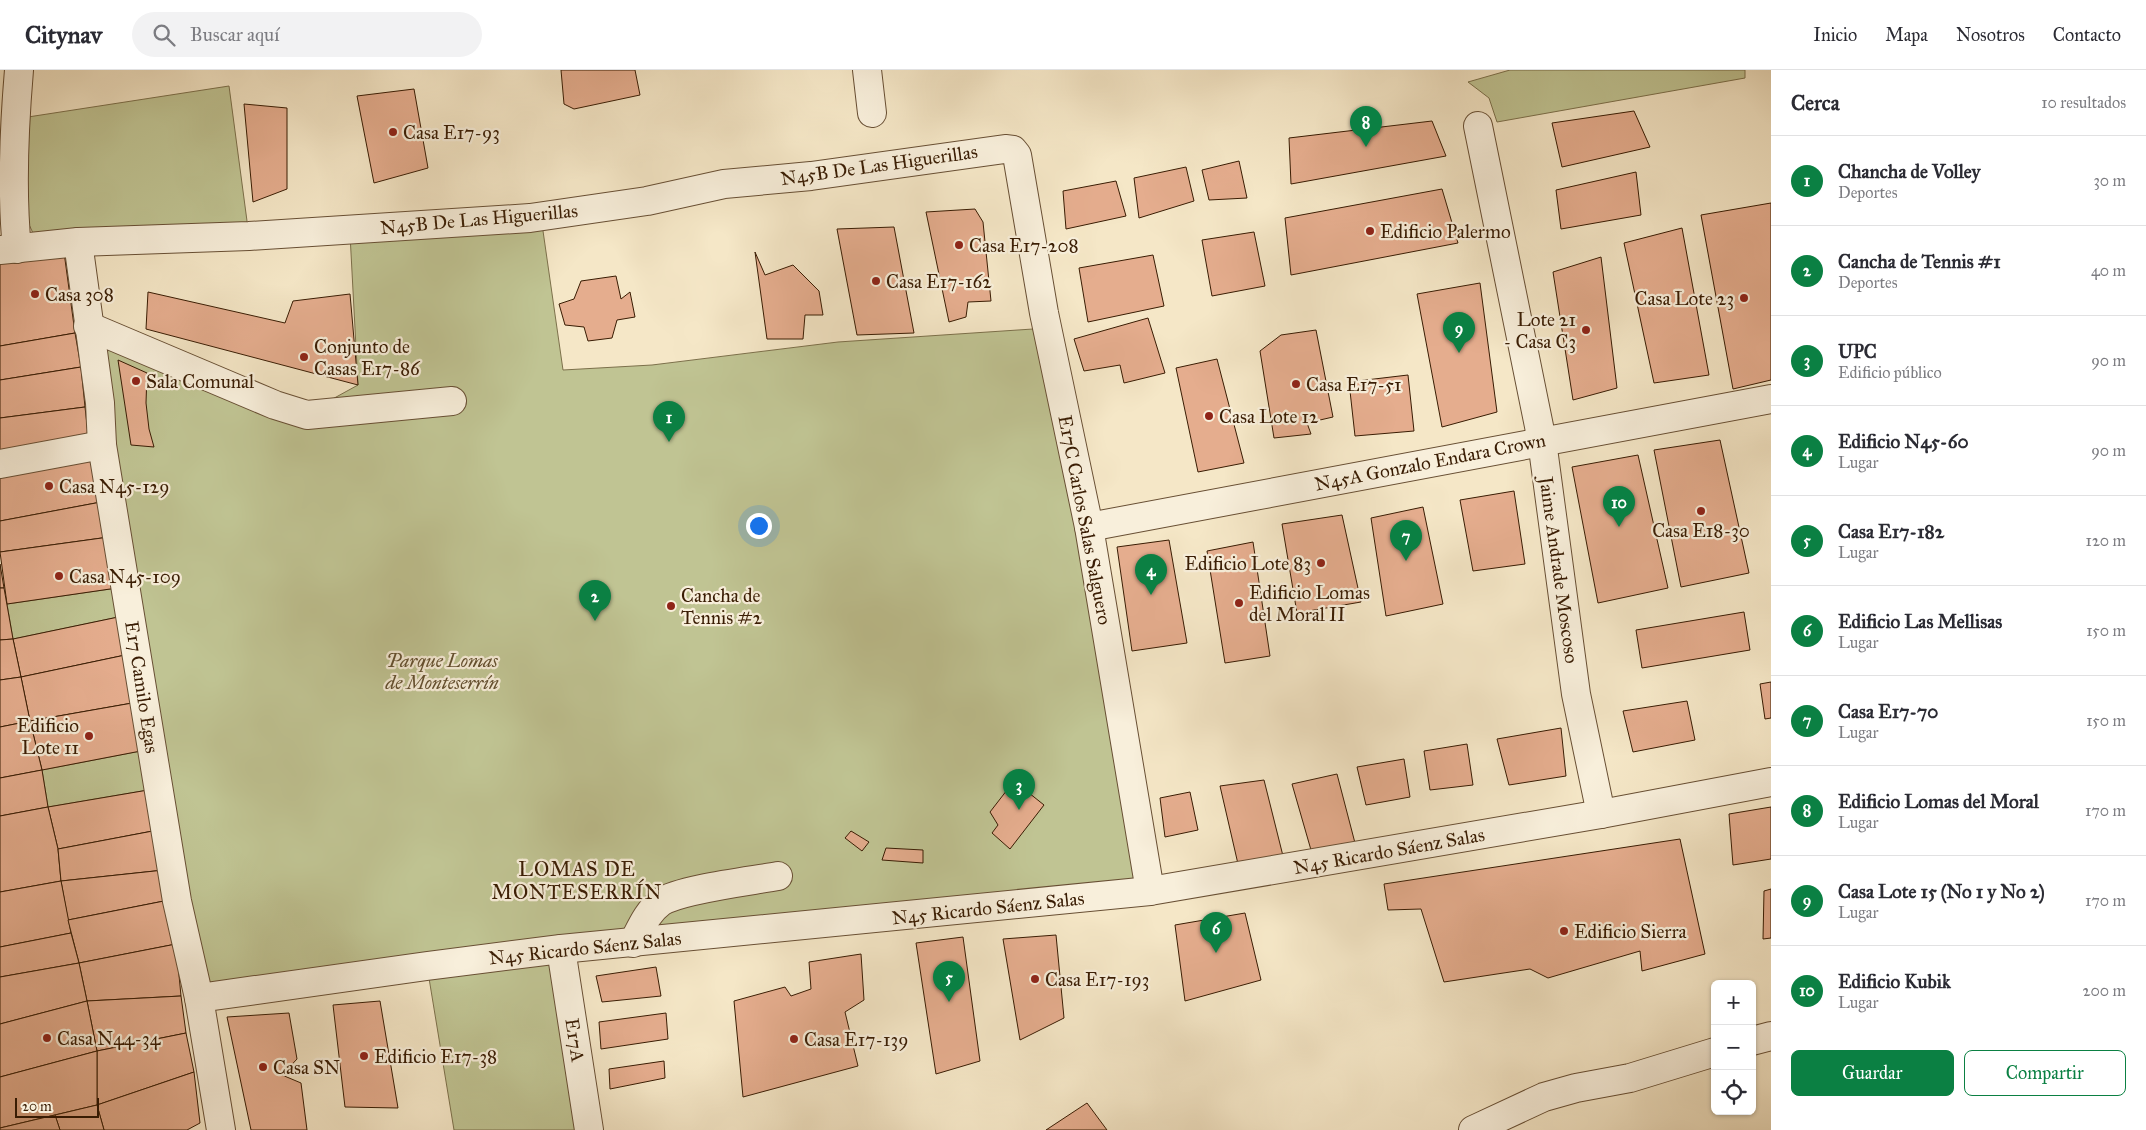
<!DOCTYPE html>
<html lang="es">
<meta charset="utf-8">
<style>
:root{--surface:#fff;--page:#f2f2f3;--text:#2b2b33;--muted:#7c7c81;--line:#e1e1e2;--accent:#0b8043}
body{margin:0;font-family:"IM FELL Great Primer",serif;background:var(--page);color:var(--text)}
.controls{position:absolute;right:15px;bottom:15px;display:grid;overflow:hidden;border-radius:8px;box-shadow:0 1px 4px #0004}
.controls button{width:45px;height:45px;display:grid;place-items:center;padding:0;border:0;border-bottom:1px solid var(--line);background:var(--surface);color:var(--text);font:25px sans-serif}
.scale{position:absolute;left:15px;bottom:12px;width:84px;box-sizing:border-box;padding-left:5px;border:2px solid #391c03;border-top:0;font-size:14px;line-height:18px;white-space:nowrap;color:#391c03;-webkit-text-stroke:4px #f8efdb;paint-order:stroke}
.you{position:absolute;left:758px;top:455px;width:18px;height:18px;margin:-12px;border:4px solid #fff;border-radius:50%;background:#1a73e8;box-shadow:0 0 0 8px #1a73e833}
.badge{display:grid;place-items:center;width:32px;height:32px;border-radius:50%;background:var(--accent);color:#fff;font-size:16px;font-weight:700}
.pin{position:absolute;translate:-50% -41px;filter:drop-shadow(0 1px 2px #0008)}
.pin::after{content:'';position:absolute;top:26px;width:18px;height:15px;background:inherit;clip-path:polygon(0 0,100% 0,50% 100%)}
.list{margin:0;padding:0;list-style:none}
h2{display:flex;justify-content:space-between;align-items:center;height:65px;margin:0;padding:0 20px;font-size:21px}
h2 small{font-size:16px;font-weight:400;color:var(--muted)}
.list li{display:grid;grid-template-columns:32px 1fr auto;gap:15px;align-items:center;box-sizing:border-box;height:90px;padding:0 20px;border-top:1px solid var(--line)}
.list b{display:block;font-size:19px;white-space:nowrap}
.list p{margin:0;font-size:16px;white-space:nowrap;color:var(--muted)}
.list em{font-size:16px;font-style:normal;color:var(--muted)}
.actions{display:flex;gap:10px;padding:15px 20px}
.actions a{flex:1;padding:11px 0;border:1px solid var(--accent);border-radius:8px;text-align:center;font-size:18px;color:var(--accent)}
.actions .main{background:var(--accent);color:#fff}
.icon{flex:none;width:28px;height:28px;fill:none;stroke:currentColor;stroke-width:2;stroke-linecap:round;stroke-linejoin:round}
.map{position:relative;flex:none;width:1771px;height:1060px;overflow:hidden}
header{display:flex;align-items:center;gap:30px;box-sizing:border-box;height:70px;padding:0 25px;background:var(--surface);border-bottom:1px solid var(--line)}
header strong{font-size:24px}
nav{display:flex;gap:28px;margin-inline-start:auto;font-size:18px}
.search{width:350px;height:45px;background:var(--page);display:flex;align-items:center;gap:12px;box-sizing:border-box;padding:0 18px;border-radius:28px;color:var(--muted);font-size:19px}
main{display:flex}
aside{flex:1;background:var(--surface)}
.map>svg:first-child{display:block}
.green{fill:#c0c493;stroke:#7c704b}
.building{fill:#e5ad8e;stroke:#391c03}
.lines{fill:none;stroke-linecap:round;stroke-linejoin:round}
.minor-casing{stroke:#684f34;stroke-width:30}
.minor{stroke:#f8efdb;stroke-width:28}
.poi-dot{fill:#8f2418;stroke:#f8efdb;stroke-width:2}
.labels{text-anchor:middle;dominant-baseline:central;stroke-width:4.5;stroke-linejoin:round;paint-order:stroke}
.poi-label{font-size:19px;fill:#391c03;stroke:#f8efdb;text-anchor:start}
.street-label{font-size:19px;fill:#391c03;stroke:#f8efdb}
.park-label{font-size:19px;font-style:italic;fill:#624e2e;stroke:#f8efdb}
.neighbourhood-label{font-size:20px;letter-spacing:1px;fill:#391c03;stroke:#f8efdb}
</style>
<header>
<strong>Citynav</strong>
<div class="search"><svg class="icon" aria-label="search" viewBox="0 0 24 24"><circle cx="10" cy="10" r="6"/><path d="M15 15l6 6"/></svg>Buscar aquí</div>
<nav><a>Inicio</a><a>Mapa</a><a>Nosotros</a><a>Contacto</a></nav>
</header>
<main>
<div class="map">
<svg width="1771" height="1060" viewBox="0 0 1771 1060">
<rect width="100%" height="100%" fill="#f5e7c7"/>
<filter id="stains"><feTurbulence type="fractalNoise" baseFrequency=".004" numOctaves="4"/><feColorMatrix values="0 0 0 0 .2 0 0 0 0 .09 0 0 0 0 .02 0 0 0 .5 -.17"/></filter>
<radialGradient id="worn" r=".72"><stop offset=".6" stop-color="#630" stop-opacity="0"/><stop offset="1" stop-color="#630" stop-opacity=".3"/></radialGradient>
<g class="green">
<path d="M1510 0H1745V8L1497 52 1489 28 1468 12Z"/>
<path d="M229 16 249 166 39 176 26 148 28 47Z"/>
<path d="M541 147 563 300 652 295 838 272 1033 259 1118 637 1150 821 562 879 583 1060H454L427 896 200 924 92 260 307 343 358 315 350 164Z"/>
<path d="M117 518 123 546 13 569 7 534Z"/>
<path d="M146 680 154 719 48 737 42 700Z"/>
</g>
<g class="building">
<path d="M561 0H635L640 25 574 39 564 34Z"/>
<path d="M414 19 428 98 374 113 357 26Z"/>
<path d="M244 34 287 38V119L253 132Z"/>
<path d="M1634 41 1650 77 1562 97 1552 53Z"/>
<path d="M1432 51 1446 86 1291 114 1289 68Z"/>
<path d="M1239 91 1247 128 1209 130 1202 100Z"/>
<path d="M1186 97 1194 131 1139 148 1134 108Z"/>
<path d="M1636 102 1641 145 1561 159 1556 120Z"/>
<path d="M1116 111 1126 146 1066 159 1063 121Z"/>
<path d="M1442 119 1458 173 1291 205 1285 148Z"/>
<path d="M1771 133V310L1733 319 1701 145Z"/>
<path d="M975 139 983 152 991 231 968 232 966 247 949 252 926 142Z"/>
<path d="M894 157 914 263 857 265 837 159Z"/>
<path d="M1682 158 1709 305 1654 313 1624 173Z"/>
<path d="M1254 162 1265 216 1212 226 1202 170Z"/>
<path d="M64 182 75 263 0 276V185Z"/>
<path d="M755 182 765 205 793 195 819 221 823 245H805L803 269H767Z"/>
<path d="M1153 185 1164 236 1088 252 1079 198Z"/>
<path d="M1601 187 1617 318 1573 330 1553 202Z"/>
<path d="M616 206 621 229 630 222 635 247 617 250 612 268 588 271 584 257 565 255 559 234 574 229 581 211Z"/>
<path d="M1480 213 1497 342 1442 357 1417 224Z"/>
<path d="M148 222 285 253 293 231 350 224 358 315 146 259Z"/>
<path d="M1148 248 1165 303 1124 313 1120 295 1084 301 1074 269Z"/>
<path d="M1316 260 1333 347 1307 353 1311 364 1274 368 1260 281 1281 265Z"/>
<path d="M75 263 81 297 0 310V276Z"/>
<path d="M1217 289 1244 393 1198 402 1176 298Z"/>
<path d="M118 290 147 303 146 333 149 359 154 377 131 375Z"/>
<path d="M81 297 85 337 0 348V310Z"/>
<path d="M1408 305 1414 361 1355 366 1349 312Z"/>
<path d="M85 337 89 373 0 388V348Z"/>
<path d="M1720 370 1749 503 1681 517 1654 380Z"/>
<path d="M90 382 101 432 0 451V400Z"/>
<path d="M1638 385 1668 518 1598 533 1572 397Z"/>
<path d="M1514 421 1525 494 1473 501 1460 430Z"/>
<path d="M101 432 109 467 0 482V451Z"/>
<path d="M1423 437 1443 534 1386 546 1371 448Z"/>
<path d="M1342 445 1361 532 1297 543 1282 454Z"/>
<path d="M109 467 117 518 7 534 0 482Z"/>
<path d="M1169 470 1187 573 1132 581 1117 477Z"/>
<path d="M1253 472 1270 586 1225 593 1207 481Z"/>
<path d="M0 494 4 518H0Z"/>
<path d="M0 518H4L13 569 0 570Z"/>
<path d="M1744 542 1750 580 1642 598 1636 560Z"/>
<path d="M123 546 130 584 21 607 13 569Z"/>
<path d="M13 569 21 607 0 610V570Z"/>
<path d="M130 584 138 632 30 651 21 607Z"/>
<path d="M21 607 30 651 0 657V610Z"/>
<path d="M1771 612V648L1765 649 1760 614Z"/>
<path d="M1687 631 1695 670 1633 682 1623 641Z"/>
<path d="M138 632 146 680 42 700 30 651Z"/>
<path d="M30 651 42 700 0 708V657Z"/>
<path d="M1561 658 1566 706 1509 715 1497 669Z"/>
<path d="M1467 674 1473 715 1430 720 1424 681Z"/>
<path d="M1404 689 1410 727 1366 735 1357 697Z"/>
<path d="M42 700 48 737 0 746V708Z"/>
<path d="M1337 704 1355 773 1311 780 1292 714Z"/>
<path d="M1264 710 1283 786 1238 794 1220 716Z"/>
<path d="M1014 711 1044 735 1010 779 992 763 998 755 990 742Z"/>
<path d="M154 719 158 760 58 779 48 737Z"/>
<path d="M1190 722 1198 760 1165 767 1160 728Z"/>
<path d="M48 737 58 779 61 811 0 822V746Z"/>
<path d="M1771 737V789L1733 795 1729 744Z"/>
<path d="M158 760 164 800 61 811 58 779Z"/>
<path d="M851 761 869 772 862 781 845 768Z"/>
<path d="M1680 769 1705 884 1642 901 1640 881 1548 908 1530 899 1444 912 1421 839 1388 840 1384 814Z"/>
<path d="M886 778 923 780V793L882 790Z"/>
<path d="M164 800 169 830 68 850 61 811Z"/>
<path d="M61 811 71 863 0 877V822Z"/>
<path d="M1771 819V868L1763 869 1764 821Z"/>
<path d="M169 830 176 874 79 893 68 850Z"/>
<path d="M1245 843 1261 910 1185 931 1175 855Z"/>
<path d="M71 863 79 893 0 907V877Z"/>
<path d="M1056 865 1064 948 1020 970 1003 869Z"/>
<path d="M963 867 980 991 936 1004 916 873Z"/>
<path d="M176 874 181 926 87 931 79 893Z"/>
<path d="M861 884 864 930 845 942 858 996 743 1027 734 931 785 917 791 926 811 919 809 892Z"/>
<path d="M79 893 87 931 0 954V907Z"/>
<path d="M656 897 661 926 602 932 596 906Z"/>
<path d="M181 926 186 963 97 981 87 931Z"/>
<path d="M87 931 97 981 0 1007V954Z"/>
<path d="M380 931 398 1038 345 1037 333 935Z"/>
<path d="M289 943 297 989 282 1005 301 1013 307 1060H251L227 947Z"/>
<path d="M666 943 668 969 601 979 599 952Z"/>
<path d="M186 963 194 1002 97 1035V981Z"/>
<path d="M97 981V1035L0 1058V1007Z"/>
<path d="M664 991 665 1008 610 1019 609 999Z"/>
<path d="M194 1002 200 1053 187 1060H104L97 1035Z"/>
<path d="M1087 1033 1107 1060H1046Z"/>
<path d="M97 1035 104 1060H60L55 1045Z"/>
<path d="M55 1045 60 1060H0V1058Z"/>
</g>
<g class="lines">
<g class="minor-casing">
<g id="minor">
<path d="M867 0 872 43"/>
<path d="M1478 56 1542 371 1576 624 1601 744"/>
<path d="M78 172 100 333 102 375 177 831 199 928 221 1060"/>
<path d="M17 179C11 120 14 59 19 0"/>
<path d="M0 180 78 172 249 166 530 148 647 131 724 114 811 106 1005 79 1013 80 1017 85 1044 243 1089 457 1150 821"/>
<path d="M88 256 275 335 307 345 452 331"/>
<path d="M0 394 102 375"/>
<path d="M1089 457 1771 329"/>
<path d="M633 873C641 858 647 842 661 832 681 819 751 811 778 806"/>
<path d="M561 879 589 1060"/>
<path d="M199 928 427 896 561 879 1150 821 1601 744 1771 712"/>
<path d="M1752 971 1771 966"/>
<path d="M1473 1060 1544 1027 1576 1018 1630 1008 1715 982"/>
</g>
</g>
<use href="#minor" class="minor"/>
</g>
<g class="poi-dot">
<circle cx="393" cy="62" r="5"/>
<circle cx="1370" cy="161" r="5"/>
<circle cx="959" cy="175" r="5"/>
<circle cx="876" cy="211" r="5"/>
<circle cx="35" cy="224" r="5"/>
<circle cx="1744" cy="228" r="5"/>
<circle cx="1586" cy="260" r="5"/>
<circle cx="304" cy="287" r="5"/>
<circle cx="136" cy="311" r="5"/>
<circle cx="1296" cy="314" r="5"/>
<circle cx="1209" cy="346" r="5"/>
<circle cx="49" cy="416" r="5"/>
<circle cx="1701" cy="441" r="5"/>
<circle cx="1321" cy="493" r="5"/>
<circle cx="59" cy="506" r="5"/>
<circle cx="1239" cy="533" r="5"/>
<circle cx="671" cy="536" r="5"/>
<circle cx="89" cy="666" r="5"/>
<circle cx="1564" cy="861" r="5"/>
<circle cx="1035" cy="909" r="5"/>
<circle cx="47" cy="968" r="5"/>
<circle cx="794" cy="969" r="5"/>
<circle cx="364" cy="986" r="5"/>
<circle cx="263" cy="997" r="5"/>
</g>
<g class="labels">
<g class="poi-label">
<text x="403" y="62">Casa E17-93</text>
<text x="1380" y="161">Edificio Palermo</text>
<text x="969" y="175">Casa E17-208</text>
<text x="886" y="211">Casa E17-162</text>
<text x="45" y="224">Casa 308</text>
<text x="1734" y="228" text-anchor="end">Casa Lote 23</text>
<text x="1576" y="249" text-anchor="end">Lote 21<tspan x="1576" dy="22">- Casa C3</tspan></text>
<text x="314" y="276">Conjunto de<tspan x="314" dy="22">Casas E17-86</tspan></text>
<text x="146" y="311">Sala Comunal</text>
<text x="1306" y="314">Casa E17-51</text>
<text x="1219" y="346">Casa Lote 12</text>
<text x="59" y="416">Casa N45-129</text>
<text x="1701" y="460" text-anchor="middle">Casa E18-30</text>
<text x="1311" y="493" text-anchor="end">Edificio Lote 83</text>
<text x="69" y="506">Casa N45-109</text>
<text x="1249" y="522">Edificio Lomas<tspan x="1249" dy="22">del Moral II</tspan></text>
<text x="681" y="525">Cancha de<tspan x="681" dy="22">Tennis #2</tspan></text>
<text x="79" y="655" text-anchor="end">Edificio<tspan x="79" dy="22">Lote 11</tspan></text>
<text x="1574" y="861">Edificio Sierra</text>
<text x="1045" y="909">Casa E17-193</text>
<text x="57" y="968">Casa N44-34</text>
<text x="804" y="969">Casa E17-139</text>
<text x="374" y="986">Edificio E17-38</text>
<text x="273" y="997">Casa SN</text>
</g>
<g class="street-label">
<text transform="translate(879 95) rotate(-8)">N45B De Las Higuerillas</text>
<text transform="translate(479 149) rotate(-5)">N45B De Las Higuerillas</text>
<text transform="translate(1430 392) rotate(-11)">N45A Gonzalo Endara Crown</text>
<text transform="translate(1085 450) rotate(79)">E17C Carlos Salas Salguero</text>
<text transform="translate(1559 500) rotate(82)">Jaime Andrade Moscoso</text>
<text transform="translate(142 617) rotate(81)">E17 Camilo Egas</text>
<text transform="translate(1389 781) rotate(-10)">N45 Ricardo Sáenz Salas</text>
<text transform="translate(988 838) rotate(-6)">N45 Ricardo Sáenz Salas</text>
<text transform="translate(585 878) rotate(-6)">N45 Ricardo Sáenz Salas</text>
<text transform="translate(575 970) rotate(81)">E17A</text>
</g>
<g class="park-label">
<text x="442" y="590">Parque Lomas<tspan x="442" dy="22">de Monteserrín</tspan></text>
</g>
<g class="neighbourhood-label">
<text x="577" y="799">LOMAS DE<tspan x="577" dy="23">MONTESERRÍN</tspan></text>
</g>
</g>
<rect width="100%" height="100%" filter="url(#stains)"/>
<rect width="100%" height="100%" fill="url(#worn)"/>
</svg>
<div class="controls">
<button>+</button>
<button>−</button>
<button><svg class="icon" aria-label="locate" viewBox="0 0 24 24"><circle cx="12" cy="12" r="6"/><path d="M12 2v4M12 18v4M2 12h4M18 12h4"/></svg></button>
</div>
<div class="scale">20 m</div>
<div class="you"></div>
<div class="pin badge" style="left:669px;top:372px">1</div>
<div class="pin badge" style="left:595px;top:551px">2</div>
<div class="pin badge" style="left:1019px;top:740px">3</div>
<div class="pin badge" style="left:1151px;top:525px">4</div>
<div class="pin badge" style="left:949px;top:932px">5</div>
<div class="pin badge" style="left:1216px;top:883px">6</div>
<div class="pin badge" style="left:1406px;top:491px">7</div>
<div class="pin badge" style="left:1366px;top:77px">8</div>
<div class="pin badge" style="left:1459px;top:283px">9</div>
<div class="pin badge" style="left:1619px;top:457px">10</div>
</div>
<aside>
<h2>Cerca<small>10 resultados</small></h2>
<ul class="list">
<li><span class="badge">1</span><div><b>Chancha de Volley</b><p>Deportes</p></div><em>30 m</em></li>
<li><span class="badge">2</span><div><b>Cancha de Tennis #1</b><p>Deportes</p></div><em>40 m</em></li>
<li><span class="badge">3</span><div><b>UPC</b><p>Edificio público</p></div><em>90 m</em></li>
<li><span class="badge">4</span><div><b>Edificio N45-60</b><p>Lugar</p></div><em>90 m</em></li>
<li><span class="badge">5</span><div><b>Casa E17-182</b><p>Lugar</p></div><em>120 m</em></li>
<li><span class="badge">6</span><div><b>Edificio Las Mellisas</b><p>Lugar</p></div><em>150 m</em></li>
<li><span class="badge">7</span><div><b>Casa E17-70</b><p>Lugar</p></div><em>150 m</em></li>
<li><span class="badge">8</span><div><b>Edificio Lomas del Moral</b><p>Lugar</p></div><em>170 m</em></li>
<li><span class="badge">9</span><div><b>Casa Lote 15 (No 1 y No 2)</b><p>Lugar</p></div><em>170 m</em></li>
<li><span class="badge">10</span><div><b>Edificio Kubik</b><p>Lugar</p></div><em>200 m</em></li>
</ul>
<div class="actions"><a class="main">Guardar</a><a>Compartir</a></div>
</aside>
</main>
